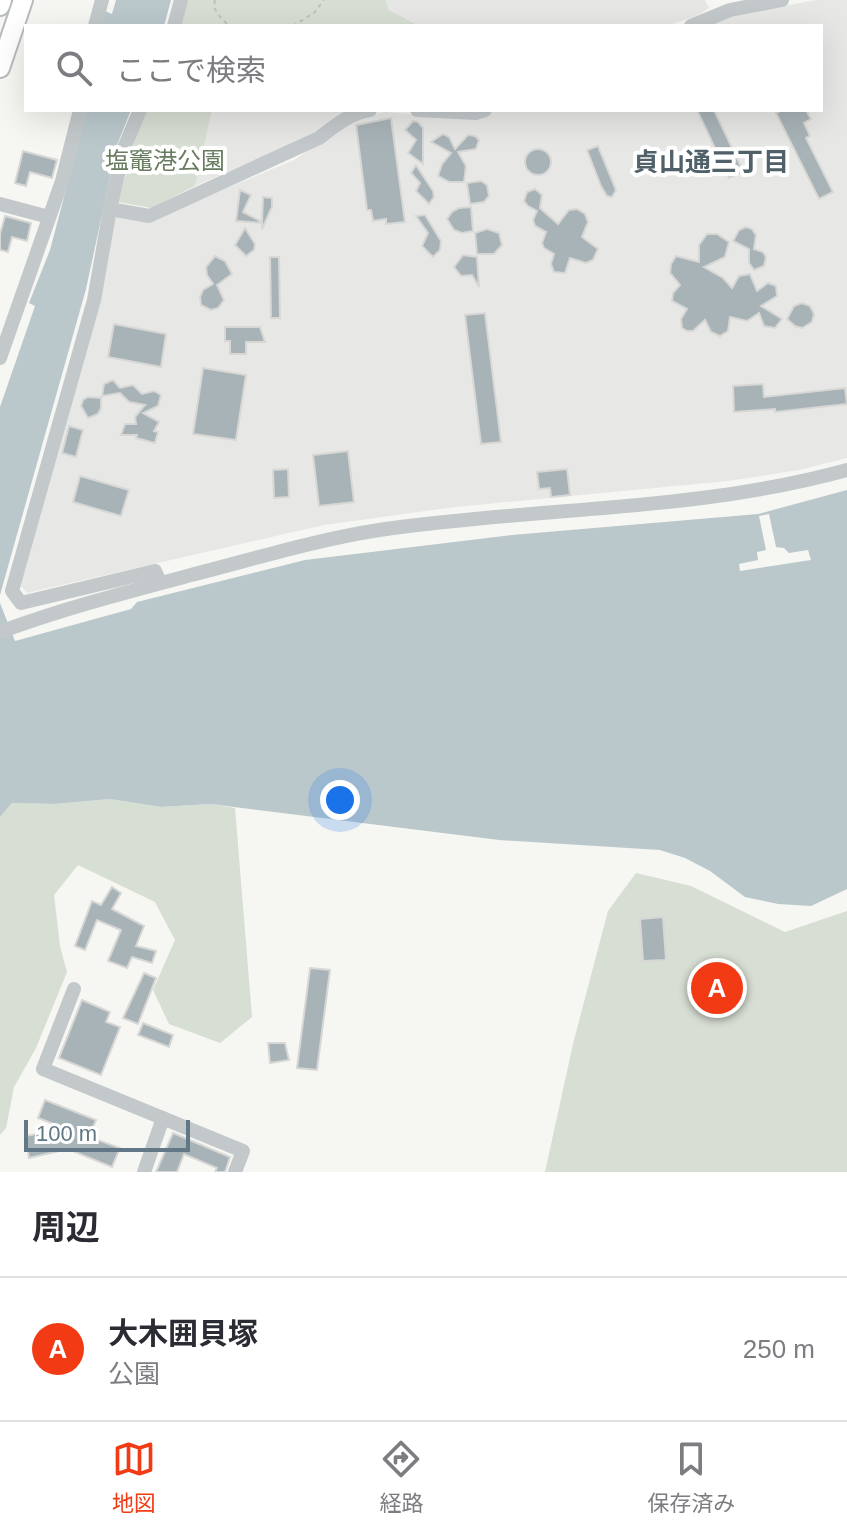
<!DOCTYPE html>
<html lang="ja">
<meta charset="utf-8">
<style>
:root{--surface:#fff;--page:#f7f7f7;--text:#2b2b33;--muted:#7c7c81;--line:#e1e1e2;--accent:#f23a15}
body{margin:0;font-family:Arial,"Noto Sans JP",sans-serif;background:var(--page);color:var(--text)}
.scale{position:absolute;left:24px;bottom:20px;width:166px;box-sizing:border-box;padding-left:8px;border:4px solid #627886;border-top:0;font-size:22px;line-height:28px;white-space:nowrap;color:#627886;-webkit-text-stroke:6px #fff;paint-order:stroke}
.you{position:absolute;left:340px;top:800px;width:28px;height:28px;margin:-20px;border:6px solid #fff;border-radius:50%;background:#1a73e8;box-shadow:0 0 0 12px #1a73e833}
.badge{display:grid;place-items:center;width:52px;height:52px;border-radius:50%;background:var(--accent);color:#fff;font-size:26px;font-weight:700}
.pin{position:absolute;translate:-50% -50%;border:4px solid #fff;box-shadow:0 2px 8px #0006}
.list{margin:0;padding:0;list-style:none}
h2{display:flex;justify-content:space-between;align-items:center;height:104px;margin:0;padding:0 32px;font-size:34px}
h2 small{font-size:26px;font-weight:400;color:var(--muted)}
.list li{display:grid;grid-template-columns:52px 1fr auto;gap:24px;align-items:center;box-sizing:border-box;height:144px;padding:0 32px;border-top:2px solid var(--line)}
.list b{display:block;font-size:30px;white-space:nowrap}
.list p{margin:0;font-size:26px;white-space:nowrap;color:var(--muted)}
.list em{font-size:26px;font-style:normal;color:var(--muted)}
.icon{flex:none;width:44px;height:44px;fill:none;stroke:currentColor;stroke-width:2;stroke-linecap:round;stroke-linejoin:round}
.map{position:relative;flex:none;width:847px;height:1172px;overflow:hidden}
.search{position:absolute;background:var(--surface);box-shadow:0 8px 32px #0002;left:24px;right:24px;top:24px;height:88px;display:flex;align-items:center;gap:20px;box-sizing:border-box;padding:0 28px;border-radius:0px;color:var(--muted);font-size:30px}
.sheet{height:248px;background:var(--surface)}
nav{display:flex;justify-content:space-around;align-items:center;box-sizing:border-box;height:112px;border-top:2px solid var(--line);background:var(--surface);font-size:22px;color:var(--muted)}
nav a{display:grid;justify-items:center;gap:4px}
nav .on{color:var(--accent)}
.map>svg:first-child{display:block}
.built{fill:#e7e7e5}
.green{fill:#d7ded3}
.water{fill:#bac8cc}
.pier{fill:#f6f6f2}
.building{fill:#a8b3b8;stroke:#d7d7d5;stroke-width:2}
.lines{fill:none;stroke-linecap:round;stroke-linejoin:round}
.major-casing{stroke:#b6bbbe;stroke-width:22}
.path{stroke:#bec1c3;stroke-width:2;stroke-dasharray:4 4;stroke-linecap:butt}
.minor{stroke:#c3c8cb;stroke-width:14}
.major{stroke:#fff;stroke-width:18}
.labels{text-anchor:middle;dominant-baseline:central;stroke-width:8;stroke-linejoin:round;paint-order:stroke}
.park-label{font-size:24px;fill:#697c62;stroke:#fff}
.neighbourhood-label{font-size:26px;font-weight:bold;fill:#51616a;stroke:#fff}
</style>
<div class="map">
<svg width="847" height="1172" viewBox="0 0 847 1172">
<rect width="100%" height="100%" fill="#f6f6f2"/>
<g class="built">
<path d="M386 0H705L709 8 696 16 666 26H419L387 8Z"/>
<path d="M816 0H847V458L799 470 728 481 455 507 324 525 27 593 21 586 100 303 113 218 118 216 148 221 294 160 354 119 385 112 480 120 495 110H821V26H704L727 17Z"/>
<path d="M212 110H348L312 135 195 186Z"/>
</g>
<g class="green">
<path d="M188 0H386L388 9 419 26H179Z"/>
<path d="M147 110H212L195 186 151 208 118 202 136 135Z"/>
<path d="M110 799 161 807 210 804 235 808 252 1017 220 1043 169 1024 153 990 175 940 155 902 78 865 54 895 60 946 67 972 36 1048 14 1087 6 1128 0 1135V817L12 803 55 804Z"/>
<path d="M636 873 691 886 785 932 847 911V1172H545L573 1044 608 911Z"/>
</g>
<g class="water">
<path d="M116 0H171L164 26H102L105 11 112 14Z"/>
<path d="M87 110H131L117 145 86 289 0 595V407L35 306 29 303 50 250Z"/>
<path d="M847 490V889L811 906 778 904 745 897 710 871 685 858 660 850 499 840 210 804 161 807 110 799 55 804 12 803 0 817V603L15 641 131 609 137 602 305 560 512 535 758 514Z"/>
</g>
<path class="pier" d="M769 514 776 547 784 548 789 553 808 550 811 560 740 571 739 564 758 560 757 552 766 550 759 516Z"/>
<g class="building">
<path d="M697 110H714L743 171 729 178Z"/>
<path d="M782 110H806L811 119 804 123 810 136 806 138 833 192 819 199 776 113Z"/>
<path d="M391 118 405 222 386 224V219L373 221 371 210H367L356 125Z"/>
<path d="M413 121 418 122 423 128V164L408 153 416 140 405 130Z"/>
<path d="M443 134 449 137 455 149 468 135 475 136 479 140 476 149 458 152 466 166 464 182H449L438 176 442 164 451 153 431 142Z"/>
<path d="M598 146 616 190 612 197 607 196 601 186 587 150Z"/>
<circle cx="538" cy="162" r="13"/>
<path d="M23 151 57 160 52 178 30 172 26 186 15 183Z"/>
<path d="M416 165 433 191 434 197 429 204 416 191 420 183 411 173Z"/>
<path d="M481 181 487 185 489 196 484 202 470 204 467 183Z"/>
<path d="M535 189 542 195 540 208 558 224 569 210 577 209 585 214 588 222 582 237 598 249 593 260 586 263 570 258 565 273 554 272 551 264 554 254 544 248 542 243 546 232 535 226 533 220 537 211 528 206 524 201 527 192Z"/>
<path d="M240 190 251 195 243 212 262 222 263 197 272 198V207L262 229V223L236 221Z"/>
<path d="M471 207 473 231 462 233 454 230 447 219 452 212 459 208Z"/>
<path d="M425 215 441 241 440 250 433 257 422 246 428 233 416 216Z"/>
<path d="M5 216 31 223 27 241 12 237 8 252 0 250V234Z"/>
<path d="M746 227 752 229 756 235 754 249 763 252 766 257 764 266 754 270 749 263V249L733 241 739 230Z"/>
<path d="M245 228 255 244 254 250 246 256 235 245Z"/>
<path d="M487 229 499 233 502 245 494 254H477L475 233Z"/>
<path d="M707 234H717L729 242 725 257 704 267 723 278 732 288 739 276 750 274 757 291 768 283 776 286 777 296 761 306 782 319 775 328 764 326 759 313 747 321 730 317 728 331 720 336 711 332 705 320 693 331H687L682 328 681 319 687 309 672 301 673 293 680 285 670 273 671 264 676 256 699 262V245Z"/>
<path d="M463 255 477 257 479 287 472 275 461 276 454 267Z"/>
<path d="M215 256 225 261 232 274 217 285 224 300 218 308 211 310 201 305 200 297 203 290 213 284 207 275 206 267Z"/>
<path d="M270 257H279L280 318H271Z"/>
<path d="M802 303 810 306 814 314 812 322 802 328 795 326 787 319 794 306Z"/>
<path d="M485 313 501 442 481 444 465 315Z"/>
<path d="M114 324 166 334 161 367 108 357Z"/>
<path d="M225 327H260L265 342H246V354H230V341H225Z"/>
<path d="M203 368 246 375 236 440 193 434Z"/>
<path d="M113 380 120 388 133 385 142 394 154 391 161 395 158 406 143 413 159 422 154 431 158 432 155 443 136 438 137 435H121L125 424H136L135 417 145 405 129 402 120 393 102 396 104 384Z"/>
<path d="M763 384 764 397 845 388 847 404 775 412V409L734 412 733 386Z"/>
<path d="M88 397 101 398V408L98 414 88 418 81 406 83 400Z"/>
<path d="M69 426 83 430 76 457 62 453Z"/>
<path d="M348 451 354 502 319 506 313 455Z"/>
<path d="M288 469 289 497 274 498 273 470Z"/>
<path d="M567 469 570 495 551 497 550 488 539 489 537 472Z"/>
<path d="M80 476 129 490 121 516 73 502Z"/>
<path d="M112 887 121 893 112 909 144 926 136 946 156 951 152 963 132 957 127 968 108 961 121 930 97 920 85 950 75 946 92 901 101 905Z"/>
<path d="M663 917 666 960 643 961 640 919Z"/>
<path d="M310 968 330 970 317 1070 297 1068Z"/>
<path d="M144 973 156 978 138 1024 123 1018Z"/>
<path d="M82 1000 110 1012 106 1022 120 1027 101 1075 59 1058Z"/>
<path d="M143 1023 173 1035 169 1047 138 1035Z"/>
<path d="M268 1043H285L289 1060 270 1063Z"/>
<path d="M45 1100 96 1120 89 1137 120 1148 112 1167 68 1149 29 1158 25 1136 67 1129 38 1118Z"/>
<path d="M173 1133 230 1157 225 1172H215L217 1168 184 1154 177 1172H156Z"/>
</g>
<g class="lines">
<g class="major-casing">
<g id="major">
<path d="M0 6 2 0"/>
<path d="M0 68 23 0"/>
</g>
</g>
<g class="path">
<path d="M215 0C212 12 222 18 229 26"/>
<path d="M293 26 314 13 324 0"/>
</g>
<g class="minor">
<path d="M95 26 102 0"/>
<path d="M174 26 181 0"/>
<path d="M691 26 730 10 782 0"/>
<path d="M140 110 124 148 110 209 94 300 12 591 21 603 155 571 160 582"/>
<path d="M417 110 476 113 485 110"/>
<path d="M0 204 49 217"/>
<path d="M110 209 149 216 319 138C335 126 350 113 370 110"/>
<path d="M0 358 62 181 80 110"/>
<path d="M0 632C62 609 127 592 191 575 254 559 315 540 379 530 535 507 695 512 847 470"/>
<path d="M74 989 43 1069 243 1151 235 1172"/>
<path d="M144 1172 163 1118"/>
</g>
<use href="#major" class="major"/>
</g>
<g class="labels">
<g class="park-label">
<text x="165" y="160">塩竈港公園</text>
</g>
<g class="neighbourhood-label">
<text x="711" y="162">貞山通三丁目</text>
</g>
</g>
</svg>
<div class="scale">100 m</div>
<div class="you"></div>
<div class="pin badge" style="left:717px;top:988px">A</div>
<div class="search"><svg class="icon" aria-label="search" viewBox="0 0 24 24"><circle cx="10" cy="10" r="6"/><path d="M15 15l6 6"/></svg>ここで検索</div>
</div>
<section class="sheet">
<h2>周辺<small></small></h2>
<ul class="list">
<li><span class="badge">A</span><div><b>大木囲貝塚</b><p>公園</p></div><em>250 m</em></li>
</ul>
</section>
<nav>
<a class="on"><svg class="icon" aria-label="map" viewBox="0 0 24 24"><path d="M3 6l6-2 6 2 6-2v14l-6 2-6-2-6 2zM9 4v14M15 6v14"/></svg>地図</a>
<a><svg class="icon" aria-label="directions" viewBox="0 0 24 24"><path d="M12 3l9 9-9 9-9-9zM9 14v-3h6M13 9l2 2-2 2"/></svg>経路</a>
<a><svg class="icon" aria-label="saved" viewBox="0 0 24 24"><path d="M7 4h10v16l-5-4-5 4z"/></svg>保存済み</a>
</nav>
